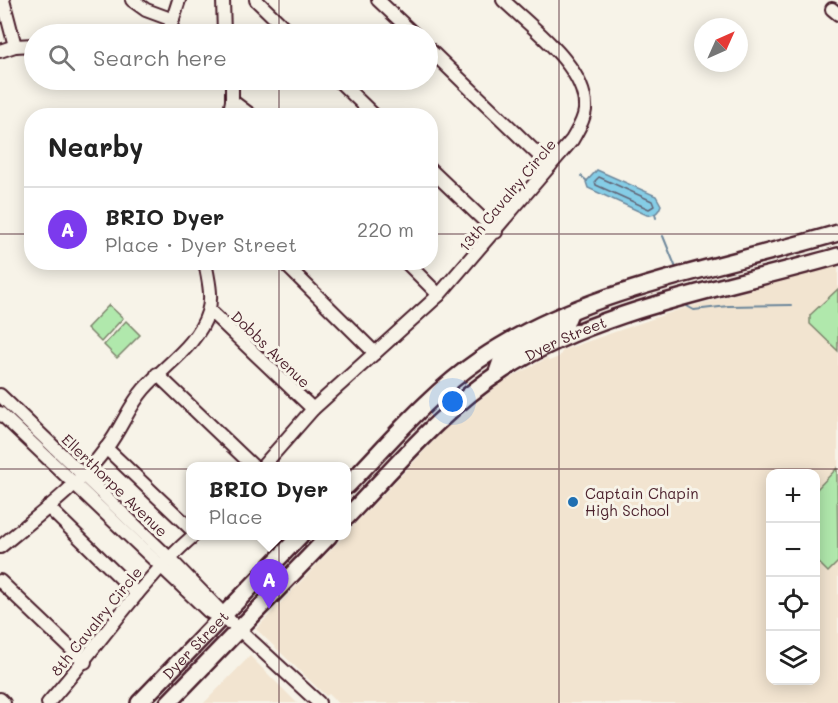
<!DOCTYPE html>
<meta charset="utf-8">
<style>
:root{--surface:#fff;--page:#f2f2f2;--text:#222;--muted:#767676;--line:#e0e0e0;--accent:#7c3aed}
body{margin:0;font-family:Mali,sans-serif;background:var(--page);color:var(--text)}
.controls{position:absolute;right:18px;bottom:18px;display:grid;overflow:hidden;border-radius:12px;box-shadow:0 3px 15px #0003}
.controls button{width:54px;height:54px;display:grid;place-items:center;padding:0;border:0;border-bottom:2px solid var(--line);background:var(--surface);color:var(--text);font:30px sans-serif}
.compass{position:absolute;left:694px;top:18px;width:54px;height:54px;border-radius:50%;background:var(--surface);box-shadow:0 3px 15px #0003;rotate:45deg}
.you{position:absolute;left:453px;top:402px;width:21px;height:21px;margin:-15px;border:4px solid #fff;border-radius:50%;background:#1a73e8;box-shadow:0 0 0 9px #1a73e833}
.badge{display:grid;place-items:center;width:39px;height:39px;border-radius:50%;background:var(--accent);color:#fff;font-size:20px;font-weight:700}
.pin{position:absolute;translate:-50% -50px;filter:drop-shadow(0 2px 3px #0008)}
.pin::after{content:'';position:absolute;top:32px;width:21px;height:18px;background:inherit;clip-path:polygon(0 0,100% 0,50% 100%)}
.popup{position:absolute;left:186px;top:462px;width:165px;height:78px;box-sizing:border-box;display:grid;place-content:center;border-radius:12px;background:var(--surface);filter:drop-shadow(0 2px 4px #0005);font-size:20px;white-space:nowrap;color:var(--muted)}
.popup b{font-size:22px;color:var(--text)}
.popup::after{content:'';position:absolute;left:50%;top:100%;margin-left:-12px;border:12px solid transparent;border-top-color:var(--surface)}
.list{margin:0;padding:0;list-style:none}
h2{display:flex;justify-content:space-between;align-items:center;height:78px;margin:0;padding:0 24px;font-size:26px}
h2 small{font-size:20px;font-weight:400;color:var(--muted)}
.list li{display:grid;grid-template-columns:39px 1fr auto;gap:18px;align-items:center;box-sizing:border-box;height:84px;padding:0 24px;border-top:2px solid var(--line)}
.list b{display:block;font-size:22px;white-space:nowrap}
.list p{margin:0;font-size:20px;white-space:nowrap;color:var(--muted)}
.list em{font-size:20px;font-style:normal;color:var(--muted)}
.icon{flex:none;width:33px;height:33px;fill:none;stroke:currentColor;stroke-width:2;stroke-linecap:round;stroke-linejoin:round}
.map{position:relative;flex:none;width:838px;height:703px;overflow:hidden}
.search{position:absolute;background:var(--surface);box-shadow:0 3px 15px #0003;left:24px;top:24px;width:414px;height:66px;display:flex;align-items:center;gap:15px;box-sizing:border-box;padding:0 21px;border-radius:33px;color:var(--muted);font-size:22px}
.panel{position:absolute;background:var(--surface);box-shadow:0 3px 15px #0003;left:24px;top:108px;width:414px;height:162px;border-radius:24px}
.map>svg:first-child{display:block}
.built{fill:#f2e4d0;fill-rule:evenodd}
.green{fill:#b0e8ac;stroke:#7d846c;stroke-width:1.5}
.water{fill:#85cde6;stroke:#6d879b;stroke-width:1.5}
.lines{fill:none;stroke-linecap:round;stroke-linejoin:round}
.shore{stroke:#626576;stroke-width:1.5}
.stream{stroke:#6d879b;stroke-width:2}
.minor-casing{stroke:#4a1f2b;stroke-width:16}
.major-casing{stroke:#4a1f2b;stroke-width:20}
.minor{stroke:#f7f3e8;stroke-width:12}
.major{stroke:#f7f3e8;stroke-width:15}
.grid{fill:none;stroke:#4a1f2b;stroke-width:1.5;stroke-opacity:0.55}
.poi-dot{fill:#1f6fb2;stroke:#f7f3e8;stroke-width:2}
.labels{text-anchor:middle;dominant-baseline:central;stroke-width:6;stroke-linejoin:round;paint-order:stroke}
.street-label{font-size:15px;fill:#4a1f2b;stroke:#f7f3e8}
.poi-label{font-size:15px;fill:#4a1f2b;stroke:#f7f3e8;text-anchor:start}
</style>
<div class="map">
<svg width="838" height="703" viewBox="0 0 838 703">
<rect width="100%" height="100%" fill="#f7f3e8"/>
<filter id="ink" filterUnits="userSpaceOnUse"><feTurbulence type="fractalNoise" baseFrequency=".0167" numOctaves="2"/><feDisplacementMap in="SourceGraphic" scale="12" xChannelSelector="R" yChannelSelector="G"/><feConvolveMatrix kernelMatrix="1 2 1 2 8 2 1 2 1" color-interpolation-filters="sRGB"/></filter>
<g filter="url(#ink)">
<g class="built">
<path d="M838 265V703H338L329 694 326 696 256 629 446 428 501 383 547 358 549 361 559 357 563 350 675 311ZM770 474H816V680H770Z"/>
<path d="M250 656 297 703H204Z"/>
</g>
<g class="green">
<path d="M838 289V351L810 324V315Z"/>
<path d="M109 305 123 318 101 342 87 328Z"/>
<path d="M126 321 140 335 117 358 104 345Z"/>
<path d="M837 468 838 562 828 572 816 560V490Z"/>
</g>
<path class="water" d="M597 170 656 196 661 205C659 212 654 216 647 215L588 188 586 182Z"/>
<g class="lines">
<path class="shore" d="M599 177 652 201 654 206 649 209 596 185 595 181Z"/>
<g class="stream">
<path d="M581 176 587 181"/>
<path d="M655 214 656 218"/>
<path d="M663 236 676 268"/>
<path d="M685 305 694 310 728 306 791 305"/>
</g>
<g class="minor-casing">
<g id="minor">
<path d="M3 0 15 46"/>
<path d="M132 0 146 10 173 20"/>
<path d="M223 0 224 34"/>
<path d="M256 0 291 34"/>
<path d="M378 0 414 34"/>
<path d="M832 9 838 14"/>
<path d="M168 34 179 0"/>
<path d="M428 48 550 166"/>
<path d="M0 51 15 46 34 45"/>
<path d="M338 80 375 116"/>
<path d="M232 101 252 116"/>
<path d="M229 116 232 101V80"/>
<path d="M430 169 496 232"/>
<path d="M283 262 375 353"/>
<path d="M406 262 439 295"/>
<path d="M209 310 313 409"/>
<path d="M157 374 253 466"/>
<path d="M0 395 168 557 232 623 319 703"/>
<path d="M0 413 208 611 228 622"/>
<path d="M106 448 191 529"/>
<path d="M263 466 313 409 439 295 572 140C577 131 584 121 585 110 588 68 531 27 503 0"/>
<path d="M48 507 137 594"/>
<path d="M0 547C36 517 79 486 107 447 121 429 129 406 144 389 165 365 198 345 208 312 213 297 208 278 205 262"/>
<path d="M0 581 85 662"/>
<path d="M0 699 4 703"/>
<path d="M48 703C97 648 137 585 193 536"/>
</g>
</g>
<g class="major-casing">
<g id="major">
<path d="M496 375 502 358 566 323 570 313"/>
<path d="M347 486C389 443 428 395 479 360 584 288 717 269 838 233"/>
<path id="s1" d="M347 517C396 466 443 409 503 370 600 308 728 288 838 256"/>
<path id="s2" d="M139 703 300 536"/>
<path d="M168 703 329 536"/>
</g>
</g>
<use href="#minor" class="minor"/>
<use href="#major" class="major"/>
</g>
</g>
<path class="grid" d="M279 0V34M559 0V703M279 80V116M0 234H32M430 234H838M279 262V703M0 469H838"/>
<circle class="poi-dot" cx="573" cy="502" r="6"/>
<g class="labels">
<g class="street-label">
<text transform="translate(507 195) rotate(-50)">13th Cavalry Circle</text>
<text stroke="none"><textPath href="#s1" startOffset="285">Dyer Street</textPath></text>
<text transform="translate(271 349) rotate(44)">Dobbs Avenue</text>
<text transform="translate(115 485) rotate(44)">Ellerthorpe Avenue</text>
<text transform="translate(96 621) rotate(-51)">8th Cavalry Circle</text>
<text stroke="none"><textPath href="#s2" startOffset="81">Dyer Street</textPath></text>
</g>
<g class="poi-label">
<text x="585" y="493">Captain Chapin<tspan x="585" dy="17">High School</tspan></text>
</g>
</g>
</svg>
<div class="controls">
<button>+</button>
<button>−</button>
<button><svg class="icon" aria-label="locate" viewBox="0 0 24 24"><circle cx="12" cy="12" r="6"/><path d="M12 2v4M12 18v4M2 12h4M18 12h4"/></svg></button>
<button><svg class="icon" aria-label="layers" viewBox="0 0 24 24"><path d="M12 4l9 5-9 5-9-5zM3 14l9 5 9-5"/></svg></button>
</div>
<svg class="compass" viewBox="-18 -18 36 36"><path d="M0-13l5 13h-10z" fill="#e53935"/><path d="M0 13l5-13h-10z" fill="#767676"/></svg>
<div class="you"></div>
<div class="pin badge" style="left:269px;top:609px">A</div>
<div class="popup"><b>BRIO Dyer</b>Place</div>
<div class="search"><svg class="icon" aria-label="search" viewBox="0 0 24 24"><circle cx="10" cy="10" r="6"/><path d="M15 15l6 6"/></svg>Search here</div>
<section class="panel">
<h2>Nearby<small></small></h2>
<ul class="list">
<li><span class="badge">A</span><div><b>BRIO Dyer</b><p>Place · Dyer Street</p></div><em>220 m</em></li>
</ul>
</section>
</div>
